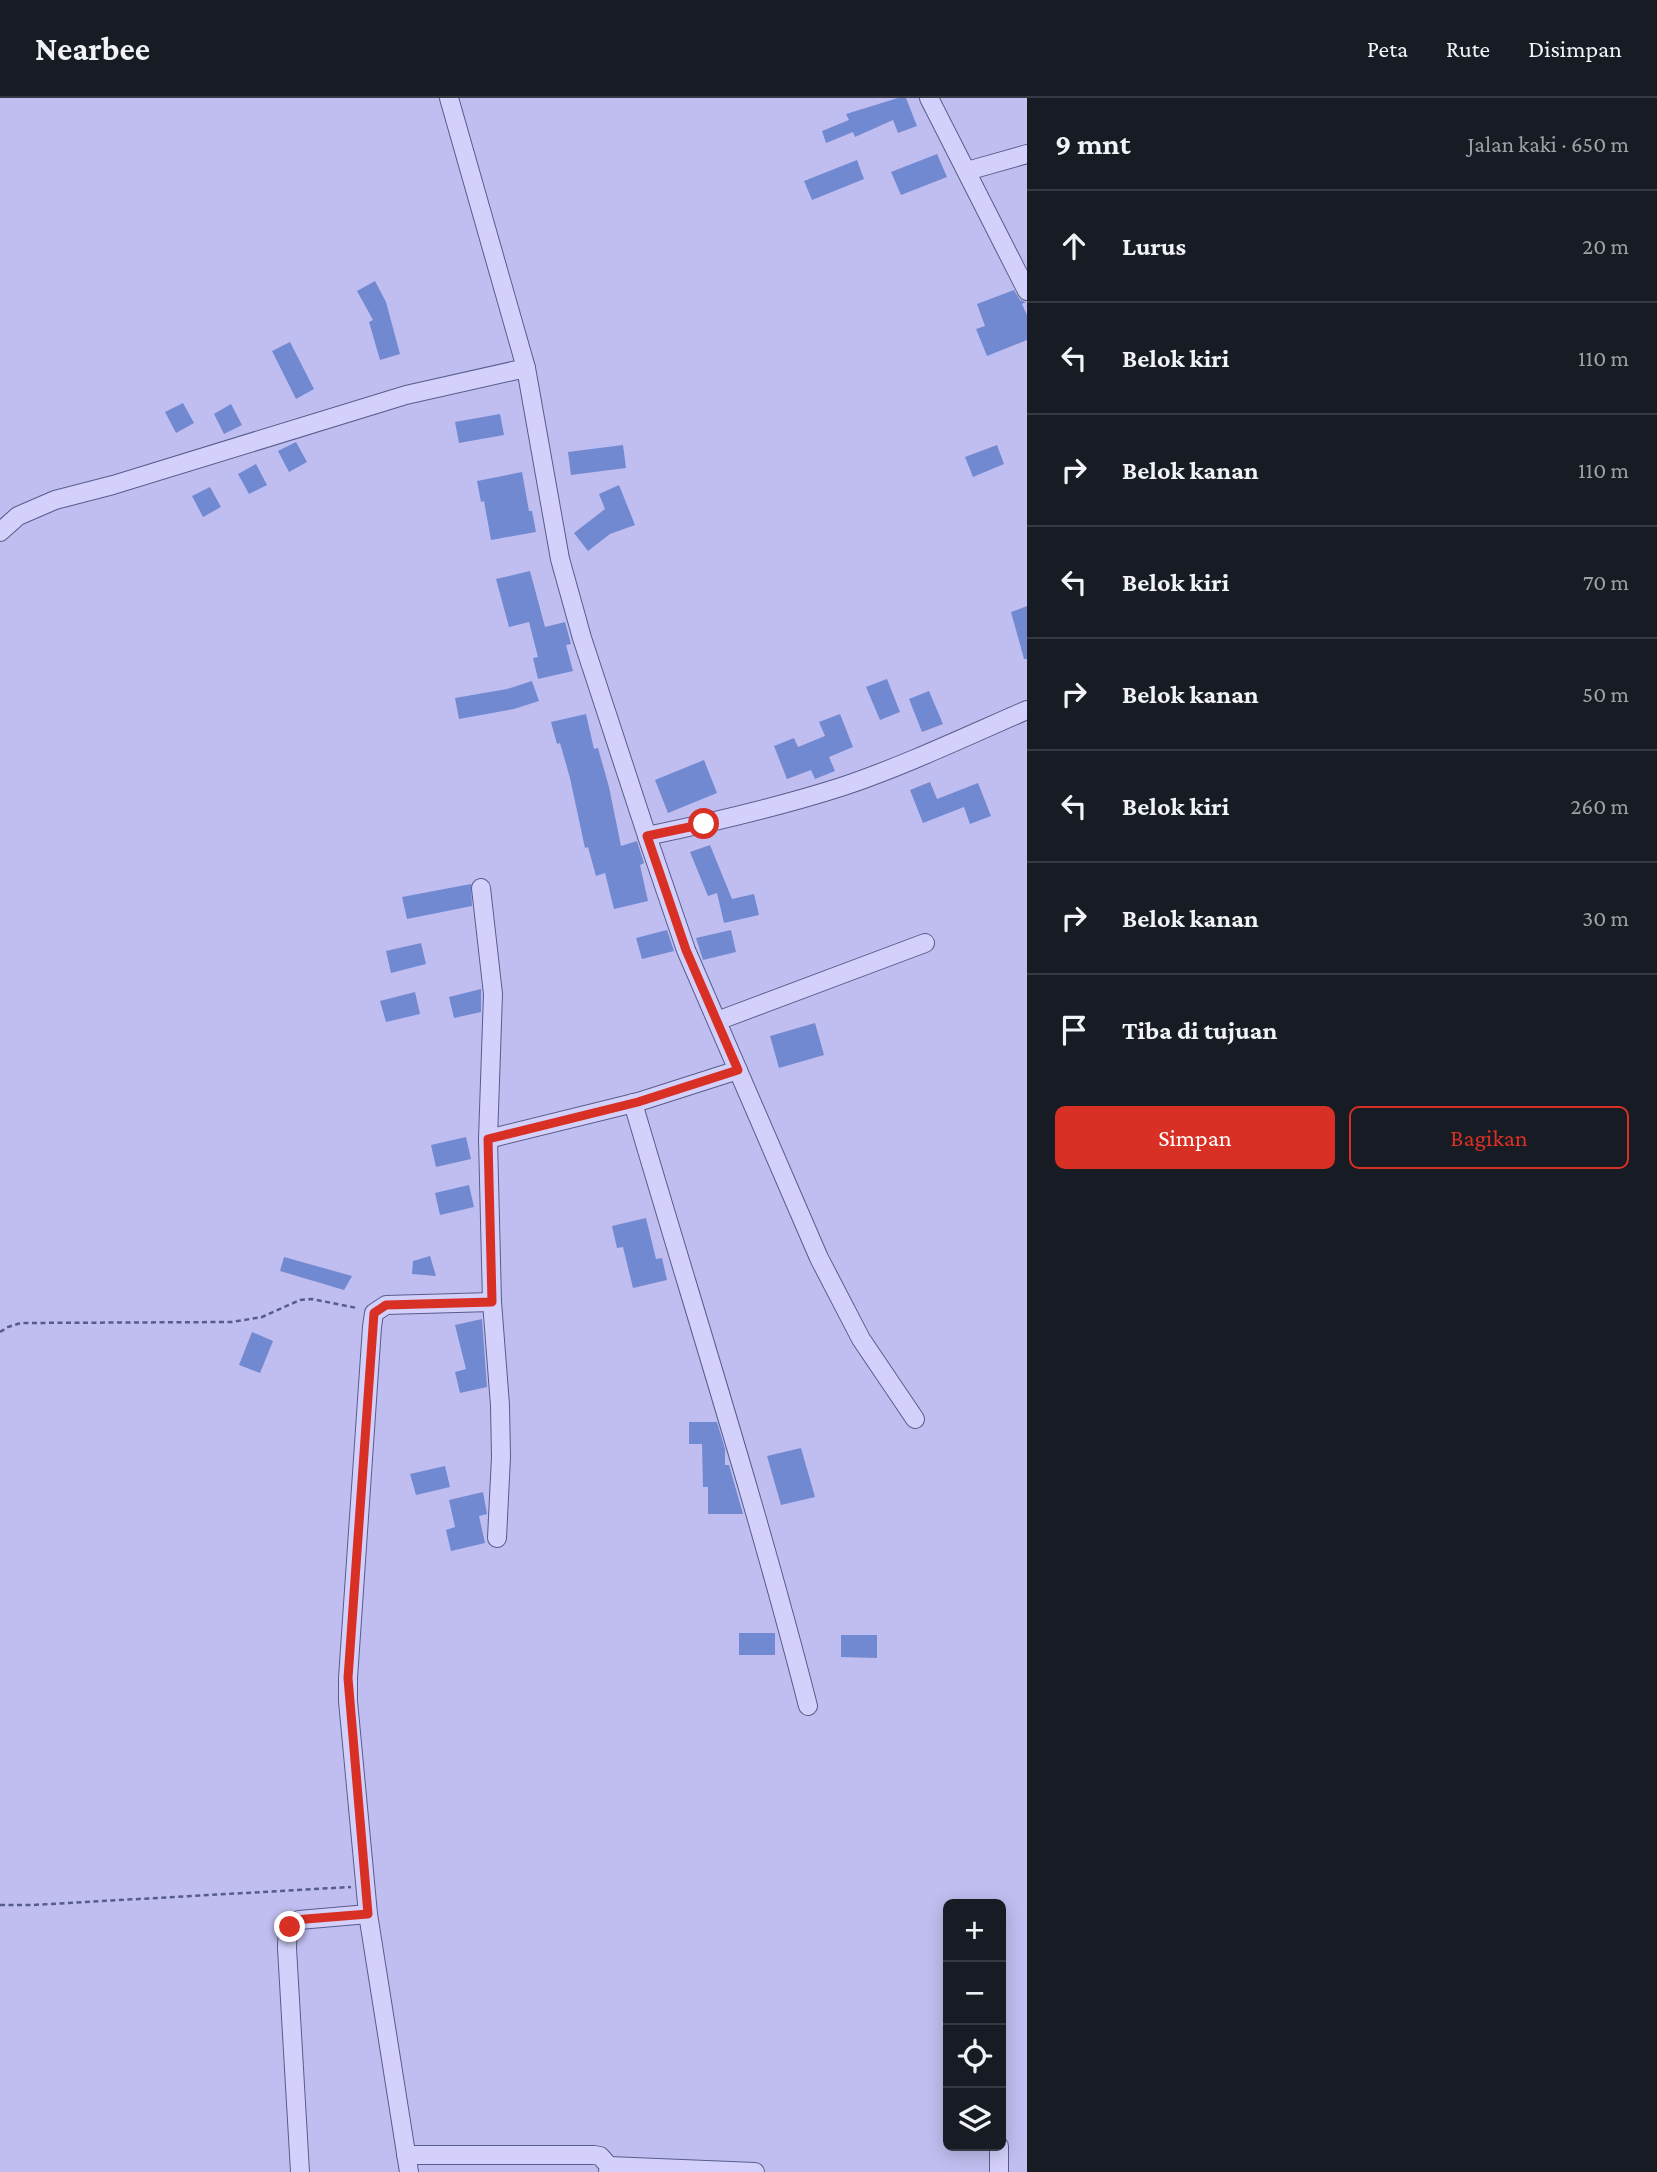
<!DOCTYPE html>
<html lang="id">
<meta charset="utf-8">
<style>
:root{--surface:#171b24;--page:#20242c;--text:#f1f3f6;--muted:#9ea1a6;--line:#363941;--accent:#d93025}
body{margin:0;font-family:"Crimson Pro",serif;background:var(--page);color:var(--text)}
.controls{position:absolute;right:21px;bottom:21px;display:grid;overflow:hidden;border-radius:10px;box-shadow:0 4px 18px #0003}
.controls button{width:63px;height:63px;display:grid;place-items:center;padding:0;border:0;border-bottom:2px solid var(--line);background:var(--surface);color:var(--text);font:35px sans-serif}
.stop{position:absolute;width:21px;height:21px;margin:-16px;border:5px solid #d93025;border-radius:50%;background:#fff}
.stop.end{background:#d93025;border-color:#fff;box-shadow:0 2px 7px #0008}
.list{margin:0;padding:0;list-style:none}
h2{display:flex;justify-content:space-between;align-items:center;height:91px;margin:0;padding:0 28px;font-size:30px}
h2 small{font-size:23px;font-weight:400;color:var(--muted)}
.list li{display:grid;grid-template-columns:46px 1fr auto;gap:21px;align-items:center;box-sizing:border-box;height:112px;padding:0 28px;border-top:2px solid var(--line)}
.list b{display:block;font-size:26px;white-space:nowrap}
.list em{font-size:23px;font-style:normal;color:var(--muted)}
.actions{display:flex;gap:14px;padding:21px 28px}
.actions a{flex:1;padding:16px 0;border:2px solid var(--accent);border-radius:10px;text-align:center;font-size:24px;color:var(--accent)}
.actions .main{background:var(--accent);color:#fff}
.icon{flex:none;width:38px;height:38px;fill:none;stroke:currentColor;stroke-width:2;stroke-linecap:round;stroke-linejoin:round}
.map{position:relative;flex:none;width:1027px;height:2074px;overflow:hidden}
header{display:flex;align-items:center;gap:42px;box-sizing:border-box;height:98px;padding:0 35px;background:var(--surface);border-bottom:2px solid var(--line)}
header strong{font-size:33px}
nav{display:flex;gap:38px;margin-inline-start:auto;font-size:24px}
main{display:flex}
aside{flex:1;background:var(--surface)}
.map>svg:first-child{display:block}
.building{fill:#7189d1}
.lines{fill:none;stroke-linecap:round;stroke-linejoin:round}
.street-casing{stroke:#565d8a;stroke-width:20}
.path{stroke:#565d8a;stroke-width:2.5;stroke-dasharray:5 3.5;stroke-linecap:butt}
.street{stroke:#d3d1fb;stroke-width:18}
.route{stroke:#d93025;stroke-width:9}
</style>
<header>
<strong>Nearbee</strong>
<nav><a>Peta</a><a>Rute</a><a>Disimpan</a></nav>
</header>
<main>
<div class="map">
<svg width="1027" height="2074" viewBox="0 0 1027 2074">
<rect width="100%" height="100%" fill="#c0bef0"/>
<g class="building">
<path d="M898 0H906L917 28 898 35 893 22 855 39 853 34 826 45 822 33 849 22 846 16Z"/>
<path d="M937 56 947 79 901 97 891 74Z"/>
<path d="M857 62 864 81 812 102 804 83Z"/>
<path d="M375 183 386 204 400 256 380 262 369 224 373 222 357 193Z"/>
<path d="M1014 192 1020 202 1026 204 1022 206 1027 217V242L987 258 976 231 985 228 977 206Z"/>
<path d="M290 244 314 291 296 301 272 253Z"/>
<path d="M183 305 194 325 176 335 165 314Z"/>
<path d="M231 306 242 327 224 336 214 316Z"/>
<path d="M500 316 504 337 459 345 455 324Z"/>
<path d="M296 344 307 364 289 374 278 353Z"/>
<path d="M623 347 626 370 571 377 568 354Z"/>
<path d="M997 347 1004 366 973 379 965 359Z"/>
<path d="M256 366 267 387 249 396 238 376Z"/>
<path d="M522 374 529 413H532L536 434 491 442 484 403 481 404 477 383Z"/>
<path d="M619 387 635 427 610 436 588 453 574 435 605 411 599 396Z"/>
<path d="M210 389 221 409 203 419 192 398Z"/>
<path d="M530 473 545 529 565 524 571 546 566 547 573 573 538 581 533 560 538 559 529 524 509 529 496 481Z"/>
<path d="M1027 508V561H1024L1011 514Z"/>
<path d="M887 581 900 614 880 622 866 589Z"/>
<path d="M532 583 539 603 514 611 459 621 455 600 507 591Z"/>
<path d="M929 593 943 626 922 634 909 601Z"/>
<path d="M586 616 594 651 598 650 609 689 621 748 637 743 644 765 640 767 648 803 614 811 605 775 596 778 588 749 585 750 570 680 560 645 557 646 551 624Z"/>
<path d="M840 616 853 649 829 659 835 673 815 681 811 672 787 681 774 648 794 640 798 649 825 638 819 624Z"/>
<path d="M704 662 717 695 668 715 655 682Z"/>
<path d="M930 684 937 701 978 685 991 718 970 726 964 709 923 725 910 692Z"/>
<path d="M710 747 732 801 754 796 759 817 724 825 717 795 708 798 690 754Z"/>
<path d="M471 786 472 808 407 821 402 799Z"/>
<path d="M667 832 674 853 642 861 636 840Z"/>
<path d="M731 832 736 854 703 862 696 840Z"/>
<path d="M421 845 426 866 391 875 386 853Z"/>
<path d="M481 891V914L454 920 449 899Z"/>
<path d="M415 894 420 916 386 924 380 903Z"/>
<path d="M815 925 824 957 779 970 770 938Z"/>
<path d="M466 1039 471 1061 436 1069 431 1047Z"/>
<path d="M469 1087 474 1109 440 1117 435 1095Z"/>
<path d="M646 1120 656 1161 662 1160 667 1182 633 1190 623 1149 617 1150 612 1128Z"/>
<path d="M430 1158 436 1178 412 1176 413 1163Z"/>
<path d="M284 1159 352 1178 344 1192 280 1173Z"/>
<path d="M482 1221 487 1289 460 1295 455 1274 466 1271 455 1227Z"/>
<path d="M252 1234 273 1243 260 1275 239 1267Z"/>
<path d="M689 1324H717L725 1351V1367H729L743 1416H708V1389H703L702 1346H689Z"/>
<path d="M801 1350 815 1399 781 1407 767 1358Z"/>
<path d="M445 1368 450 1389 416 1397 410 1376Z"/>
<path d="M483 1394 487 1416 479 1418 485 1445 451 1453 446 1432 455 1429 449 1402Z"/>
<rect x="739" y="1535" width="36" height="22"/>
<path d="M841 1537H877V1560L841 1559Z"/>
</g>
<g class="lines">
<g class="street-casing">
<g id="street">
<path d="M449 0 526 270"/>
<path d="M929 0 1027 193"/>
<path d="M967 73 1027 56"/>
<path d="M0 434 18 418 55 402 113 387 406 297 526 270 560 461 582 540 647 738C714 724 779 709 844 688 906 667 967 638 1027 612"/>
<path d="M647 738 686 852 819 1160 861 1241 915 1321"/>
<path d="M481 790 493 896 488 1041 492 1204 500 1307 501 1359 497 1440"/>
<path d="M717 923 925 845"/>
<path d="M633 1005C692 1206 756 1405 808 1608"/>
<path d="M488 1041 638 1004 738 972"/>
<path d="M406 2057H594L600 2058 609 2068 608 2074"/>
<path d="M609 2068 755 2074"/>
<path d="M300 2074 287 1850C287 1838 288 1828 299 1822L368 1816"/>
<path d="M409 2074 368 1816 348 1603V1580L372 1229 374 1215 386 1207 492 1204"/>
<path d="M999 2074V2048"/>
</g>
</g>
<g class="path">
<path d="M0 1234 8 1229 21 1225 232 1224 262 1219 300 1202 312 1201 357 1210"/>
<path d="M0 1807H32L351 1789"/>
</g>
<use href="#street" class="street"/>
</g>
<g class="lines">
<path class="route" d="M290 1829 299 1822 306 1821 368 1816 348 1580 374 1215 386 1207 492 1204 488 1041 638 1004 738 972 686 852 647 738 704 726"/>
</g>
</svg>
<div class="controls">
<button>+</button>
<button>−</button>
<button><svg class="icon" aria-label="locate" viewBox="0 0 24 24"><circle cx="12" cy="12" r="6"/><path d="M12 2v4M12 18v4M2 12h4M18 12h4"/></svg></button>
<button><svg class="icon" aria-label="layers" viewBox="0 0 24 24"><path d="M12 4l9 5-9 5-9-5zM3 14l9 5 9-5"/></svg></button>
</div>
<div class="stop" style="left:704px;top:726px"></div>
<div class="stop end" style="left:290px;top:1829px"></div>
</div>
<aside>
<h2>9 mnt<small>Jalan kaki · 650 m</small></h2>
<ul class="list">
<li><svg class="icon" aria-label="ahead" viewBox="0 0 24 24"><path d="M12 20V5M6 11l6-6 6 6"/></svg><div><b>Lurus</b></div><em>20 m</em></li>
<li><svg class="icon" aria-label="left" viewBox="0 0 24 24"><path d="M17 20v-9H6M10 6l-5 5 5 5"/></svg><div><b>Belok kiri</b></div><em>110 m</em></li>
<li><svg class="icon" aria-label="right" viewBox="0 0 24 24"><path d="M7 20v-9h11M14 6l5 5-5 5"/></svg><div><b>Belok kanan</b></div><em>110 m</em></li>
<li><svg class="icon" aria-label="left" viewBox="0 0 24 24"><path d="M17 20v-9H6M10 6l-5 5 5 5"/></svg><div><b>Belok kiri</b></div><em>70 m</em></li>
<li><svg class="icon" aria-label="right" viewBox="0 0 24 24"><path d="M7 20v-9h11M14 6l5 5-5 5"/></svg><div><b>Belok kanan</b></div><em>50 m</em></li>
<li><svg class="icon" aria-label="left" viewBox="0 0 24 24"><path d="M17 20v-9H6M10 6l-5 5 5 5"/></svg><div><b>Belok kiri</b></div><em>260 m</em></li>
<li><svg class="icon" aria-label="right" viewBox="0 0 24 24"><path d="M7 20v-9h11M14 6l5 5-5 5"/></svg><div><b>Belok kanan</b></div><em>30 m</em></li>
<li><svg class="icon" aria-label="arrive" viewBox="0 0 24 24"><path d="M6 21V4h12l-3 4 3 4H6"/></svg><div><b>Tiba di tujuan</b></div></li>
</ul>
<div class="actions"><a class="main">Simpan</a><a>Bagikan</a></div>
</aside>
</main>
